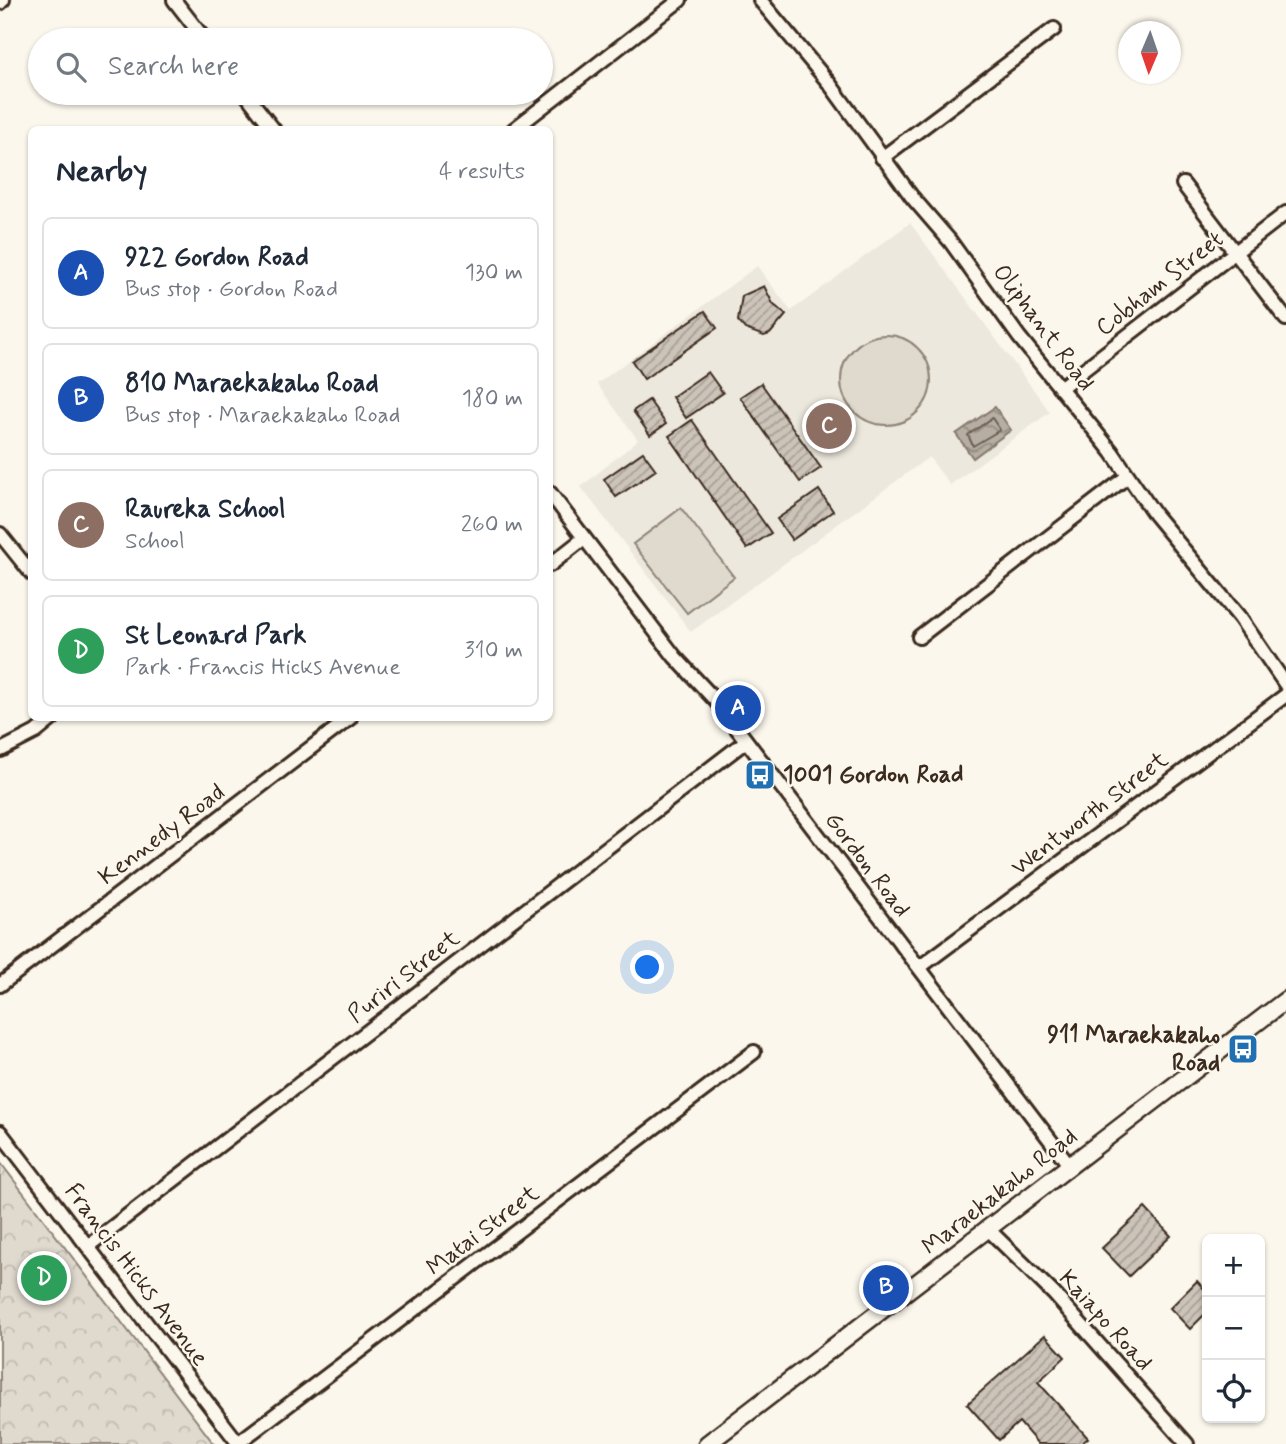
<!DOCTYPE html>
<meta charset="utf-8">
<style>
:root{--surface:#fff;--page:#f2f2f3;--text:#1f2937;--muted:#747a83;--line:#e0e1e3;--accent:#ea580c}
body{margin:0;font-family:Mynerve,sans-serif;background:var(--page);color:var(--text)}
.controls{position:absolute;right:21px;bottom:21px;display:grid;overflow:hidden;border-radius:10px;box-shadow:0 2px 5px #0004}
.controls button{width:63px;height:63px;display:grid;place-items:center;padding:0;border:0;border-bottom:2px solid var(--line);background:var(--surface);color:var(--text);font:35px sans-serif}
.compass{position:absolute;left:1118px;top:21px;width:63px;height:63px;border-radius:50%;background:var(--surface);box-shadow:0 2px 5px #0004;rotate:182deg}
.you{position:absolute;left:648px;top:968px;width:24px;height:24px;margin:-18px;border:5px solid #fff;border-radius:50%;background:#1a73e8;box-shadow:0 0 0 10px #1a73e833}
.badge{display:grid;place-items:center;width:46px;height:46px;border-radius:50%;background:var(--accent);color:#fff;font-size:23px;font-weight:700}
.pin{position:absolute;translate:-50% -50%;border:4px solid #fff;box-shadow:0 2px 7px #0006}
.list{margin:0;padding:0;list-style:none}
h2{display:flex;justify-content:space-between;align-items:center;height:91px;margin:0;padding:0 28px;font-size:30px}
h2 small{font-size:23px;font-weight:400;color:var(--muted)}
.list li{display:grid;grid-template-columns:46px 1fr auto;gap:21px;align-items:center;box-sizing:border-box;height:112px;margin:0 14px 14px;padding:0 14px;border:2px solid var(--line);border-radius:10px}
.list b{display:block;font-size:26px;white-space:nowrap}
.list p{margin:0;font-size:23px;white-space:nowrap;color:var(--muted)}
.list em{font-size:23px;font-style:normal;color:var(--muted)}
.icon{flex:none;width:38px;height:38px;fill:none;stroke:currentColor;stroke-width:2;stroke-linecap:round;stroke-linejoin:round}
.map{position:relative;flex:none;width:1286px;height:1444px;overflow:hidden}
.search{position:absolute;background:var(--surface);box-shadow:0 2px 5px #0004;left:28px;top:28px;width:525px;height:77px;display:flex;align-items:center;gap:18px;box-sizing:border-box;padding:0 24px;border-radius:38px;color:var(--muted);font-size:26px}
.panel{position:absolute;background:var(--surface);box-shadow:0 2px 5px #0004;left:28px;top:126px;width:525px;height:595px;border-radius:10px}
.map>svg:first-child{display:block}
.built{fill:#ede8dd}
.green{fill:#dfd9ce;stroke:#8d8276;stroke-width:2}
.forest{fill:url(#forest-crowns);stroke:#8d8276;stroke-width:2}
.water{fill:url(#water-waves);stroke:#85796d;stroke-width:2}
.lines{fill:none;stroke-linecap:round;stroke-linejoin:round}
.shore{stroke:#6c5f53;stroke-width:2}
.building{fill:url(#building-hatch);stroke:#3b2a1e;stroke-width:2}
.street-casing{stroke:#3b2a1e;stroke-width:18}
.secondary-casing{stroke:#3b2a1e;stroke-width:21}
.street{stroke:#fbf7ec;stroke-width:12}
.secondary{stroke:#fbf7ec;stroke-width:16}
.labels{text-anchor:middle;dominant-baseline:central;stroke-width:5;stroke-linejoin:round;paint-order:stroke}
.street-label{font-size:24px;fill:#3b2a1e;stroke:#fbf7ec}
.poi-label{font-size:24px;font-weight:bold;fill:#3b2a1e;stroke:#fbf7ec;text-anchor:start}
</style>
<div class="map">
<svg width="1286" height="1444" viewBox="0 0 1286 1444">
<defs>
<pattern id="forest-crowns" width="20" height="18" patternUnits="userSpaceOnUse" patternTransform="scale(1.75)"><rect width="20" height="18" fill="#dfd9ce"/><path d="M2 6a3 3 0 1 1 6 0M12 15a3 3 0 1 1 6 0" fill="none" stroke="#c0bab0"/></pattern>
<pattern id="water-waves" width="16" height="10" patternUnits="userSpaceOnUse" patternTransform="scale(1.75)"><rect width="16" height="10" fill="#b6aea2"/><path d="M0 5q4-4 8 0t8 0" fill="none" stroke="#958e83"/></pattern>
<pattern id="building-hatch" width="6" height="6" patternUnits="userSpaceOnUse" patternTransform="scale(1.75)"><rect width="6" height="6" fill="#ccc4b9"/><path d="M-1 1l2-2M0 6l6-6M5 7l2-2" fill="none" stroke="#a79f96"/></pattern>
</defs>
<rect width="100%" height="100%" fill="#fbf7ec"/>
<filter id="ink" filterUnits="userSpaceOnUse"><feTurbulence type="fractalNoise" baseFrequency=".0143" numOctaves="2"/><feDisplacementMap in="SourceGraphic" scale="14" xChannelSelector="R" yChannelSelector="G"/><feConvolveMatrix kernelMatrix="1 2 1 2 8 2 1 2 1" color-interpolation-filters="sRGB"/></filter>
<g filter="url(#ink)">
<path class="built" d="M910 223 1050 412 950 485 929 457 691 632 581 487 638 440 597 384 757 266 791 311Z"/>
<g class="green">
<circle cx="886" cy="380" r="45"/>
<path d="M681 508 734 577 687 613 633 544Z"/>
</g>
<path class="forest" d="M0 1162 214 1444H0Z"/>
<path class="water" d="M995 407 1011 430 973 458 956 434Z"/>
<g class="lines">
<path class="shore" d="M992 418 1000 430 973 446 968 435Z"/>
</g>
<g class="building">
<path d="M764 286 773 304 786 315 770 334 764 336 745 329 738 321 742 296Z"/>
<path d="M705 311 717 328 644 379 632 361Z"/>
<path d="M708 372 723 393 686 418 672 397Z"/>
<path d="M761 383 821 468 800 482 740 397Z"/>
<path d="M649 400 666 424 650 435 633 411Z"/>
<path d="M692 420 771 533 747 549 669 436Z"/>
<path d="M643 452 656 470 616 497 604 479Z"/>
<path d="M819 490 833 511 792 540 777 519Z"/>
<path d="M1145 1208 1171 1236 1129 1276 1102 1248Z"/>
<path d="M1197 1281 1207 1292V1312L1190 1329 1170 1308Z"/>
<path d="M1045 1335 1065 1357 1038 1382 1088 1438 1081 1444H1038L1019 1422 999 1440 967 1404Z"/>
</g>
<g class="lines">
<g class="street-casing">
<g id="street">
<path d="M174 0 205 40"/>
<path d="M760 0 829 83 912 197 950 241 1019 337 1112 452 1155 515 1240 618 1286 685"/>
<path d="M0 3 3 0"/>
<path d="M245 93 274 130"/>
<path d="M513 130 680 0"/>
<path d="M882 158 1054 29"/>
<path d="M1183 184 1286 319"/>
<path d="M1060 388 1286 213"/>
<path d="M550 493 675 657 716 701 1070 1166"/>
<path d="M0 534 32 574"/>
<path d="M550 565 583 539"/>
<path d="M919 637 1128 476"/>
<path d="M1 750 36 732 53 718"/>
<path d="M920 967 1286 695"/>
<path d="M0 985 350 718"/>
<path d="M0 1132 239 1444"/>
<path d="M989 1230 1054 1294 1187 1444"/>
<path d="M88 1246 746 741"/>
<path d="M238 1443 754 1052"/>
</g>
</g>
<g class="secondary-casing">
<path id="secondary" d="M707 1444 1286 1000"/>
</g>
<use href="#street" class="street"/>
<use href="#secondary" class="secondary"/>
</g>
</g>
<defs>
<g id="bus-square" transform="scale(1.575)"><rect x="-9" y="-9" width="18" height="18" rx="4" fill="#1f6fb2" stroke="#fbf7ec"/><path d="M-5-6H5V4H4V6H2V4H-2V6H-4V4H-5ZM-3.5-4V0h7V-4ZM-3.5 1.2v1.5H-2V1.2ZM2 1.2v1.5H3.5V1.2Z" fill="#fff"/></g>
</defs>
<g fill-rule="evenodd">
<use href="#bus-square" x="760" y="775"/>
<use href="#bus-square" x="1243" y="1049"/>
</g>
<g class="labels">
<g class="street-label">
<text transform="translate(1160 284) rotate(-38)">Cobham Street</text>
<text transform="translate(1043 328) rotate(53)">Oliphant Road</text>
<text transform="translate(1090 814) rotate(-37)">Wentworth Street</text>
<text transform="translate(162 835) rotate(-37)">Kennedy Road</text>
<text transform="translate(867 865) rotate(53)">Gordon Road</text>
<text transform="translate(404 977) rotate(-38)">Puriri Street</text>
<text transform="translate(1000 1192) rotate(-38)">Maraekakaho Road</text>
<text transform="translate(483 1231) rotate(-37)">Matai Street</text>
<text transform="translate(136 1275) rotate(53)">Francis Hicks Avenue</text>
<text transform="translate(1105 1321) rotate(48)">Kaiapo Road</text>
</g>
<g class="poi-label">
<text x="783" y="775">1001 Gordon Road</text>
<text x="1220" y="1035" text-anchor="end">911 Maraekakaho<tspan x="1220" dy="28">Road</tspan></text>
</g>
</g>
</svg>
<div class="controls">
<button>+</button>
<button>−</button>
<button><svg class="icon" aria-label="locate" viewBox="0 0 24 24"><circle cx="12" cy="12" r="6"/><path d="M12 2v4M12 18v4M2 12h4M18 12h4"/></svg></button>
</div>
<svg class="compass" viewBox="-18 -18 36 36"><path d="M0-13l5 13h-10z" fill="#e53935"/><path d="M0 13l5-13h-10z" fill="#747a83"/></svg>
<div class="you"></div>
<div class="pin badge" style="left:738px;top:708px;background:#1a4fb4">A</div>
<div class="pin badge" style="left:886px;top:1288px;background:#1a4fb4">B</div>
<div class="pin badge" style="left:829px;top:426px;background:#8d6e63">C</div>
<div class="pin badge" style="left:44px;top:1278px;background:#2e9e5b">D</div>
<div class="search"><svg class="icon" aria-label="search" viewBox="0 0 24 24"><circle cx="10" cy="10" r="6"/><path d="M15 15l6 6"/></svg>Search here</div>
<section class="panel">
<h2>Nearby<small>4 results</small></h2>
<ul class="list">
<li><span class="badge" style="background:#1a4fb4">A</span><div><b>922 Gordon Road</b><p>Bus stop · Gordon Road</p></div><em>130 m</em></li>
<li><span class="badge" style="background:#1a4fb4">B</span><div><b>810 Maraekakaho Road</b><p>Bus stop · Maraekakaho Road</p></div><em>180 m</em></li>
<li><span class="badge" style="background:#8d6e63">C</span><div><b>Raureka School</b><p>School</p></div><em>260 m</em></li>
<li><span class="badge" style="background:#2e9e5b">D</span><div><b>St Leonard Park</b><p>Park · Francis Hicks Avenue</p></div><em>310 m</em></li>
</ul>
</section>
</div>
